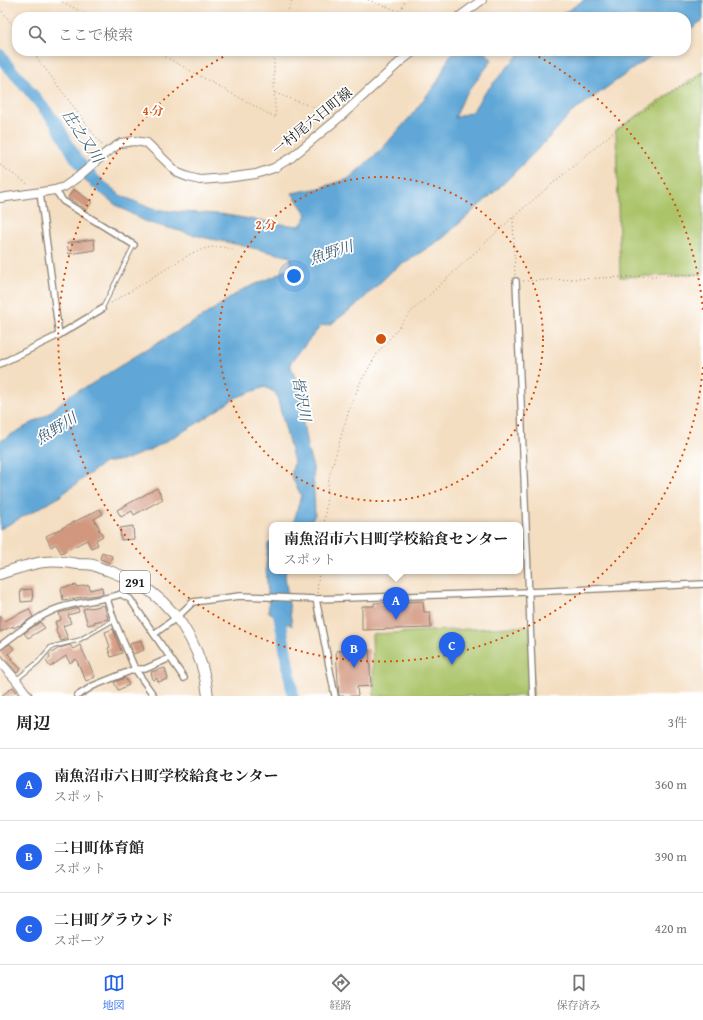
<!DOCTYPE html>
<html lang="ja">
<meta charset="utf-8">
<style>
:root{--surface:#fff;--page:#f2f2f2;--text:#222;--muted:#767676;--line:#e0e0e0;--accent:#2563eb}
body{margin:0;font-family:"Gentium Book Plus","Noto Serif JP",serif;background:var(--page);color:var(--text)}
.you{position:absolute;left:294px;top:276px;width:14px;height:14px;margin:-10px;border:3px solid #fff;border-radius:50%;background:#1a73e8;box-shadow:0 0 0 6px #1a73e833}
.badge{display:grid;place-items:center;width:26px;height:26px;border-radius:50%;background:var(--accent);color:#fff;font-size:13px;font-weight:700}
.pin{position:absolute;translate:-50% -33px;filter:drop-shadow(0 1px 2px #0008)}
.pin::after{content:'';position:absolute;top:21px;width:14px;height:12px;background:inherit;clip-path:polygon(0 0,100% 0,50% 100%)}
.popup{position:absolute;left:269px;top:522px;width:254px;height:52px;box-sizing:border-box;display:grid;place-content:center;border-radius:8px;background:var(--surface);filter:drop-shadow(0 1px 3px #0005);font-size:13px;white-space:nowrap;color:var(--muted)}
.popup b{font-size:15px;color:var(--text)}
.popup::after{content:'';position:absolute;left:50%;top:100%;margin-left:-8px;border:8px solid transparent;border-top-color:var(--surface)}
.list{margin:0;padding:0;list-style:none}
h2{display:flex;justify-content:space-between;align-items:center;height:52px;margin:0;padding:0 16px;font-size:17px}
h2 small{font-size:13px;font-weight:400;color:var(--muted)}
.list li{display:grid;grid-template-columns:26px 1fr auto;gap:12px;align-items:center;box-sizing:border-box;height:72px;padding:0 16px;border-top:1px solid var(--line)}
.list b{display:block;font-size:15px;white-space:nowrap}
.list p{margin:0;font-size:13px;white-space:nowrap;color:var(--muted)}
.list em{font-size:13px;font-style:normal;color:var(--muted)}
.icon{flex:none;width:22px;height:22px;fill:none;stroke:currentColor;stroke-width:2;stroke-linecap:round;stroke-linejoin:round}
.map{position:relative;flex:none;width:703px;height:696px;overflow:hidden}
.search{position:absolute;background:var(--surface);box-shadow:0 2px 6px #0003;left:12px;right:12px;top:12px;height:44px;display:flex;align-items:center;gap:10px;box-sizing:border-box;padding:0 14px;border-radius:16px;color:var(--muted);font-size:15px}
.sheet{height:268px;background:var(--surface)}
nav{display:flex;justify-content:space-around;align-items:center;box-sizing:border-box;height:56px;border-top:1px solid var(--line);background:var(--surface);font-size:11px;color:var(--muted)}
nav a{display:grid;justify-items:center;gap:2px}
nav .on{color:var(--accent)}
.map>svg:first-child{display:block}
.green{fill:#abc469;stroke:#647042}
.water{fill:#61a7d7;stroke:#3e627a}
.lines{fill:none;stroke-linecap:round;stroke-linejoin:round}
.river{stroke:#61a7d7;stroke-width:12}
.building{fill:#d2977f}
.service-casing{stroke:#887d6e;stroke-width:5}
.minor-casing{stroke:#887d6e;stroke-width:8}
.secondary-casing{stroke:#887d6e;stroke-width:10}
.trunk-casing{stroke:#887d6e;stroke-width:12}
.path{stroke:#887d6e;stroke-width:1;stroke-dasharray:1 3;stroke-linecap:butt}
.service{stroke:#fff;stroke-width:3}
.minor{stroke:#fff;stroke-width:5.5}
.secondary{stroke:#fff;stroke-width:8}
.trunk{stroke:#fff;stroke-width:10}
.ring{fill:none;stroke:#d4530e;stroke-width:2;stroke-dasharray:2 4}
.labels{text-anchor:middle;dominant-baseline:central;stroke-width:3.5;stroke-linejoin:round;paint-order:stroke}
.shield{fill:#fff;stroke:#606060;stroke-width:1}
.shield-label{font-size:13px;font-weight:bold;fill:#1c1c1c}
.street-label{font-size:14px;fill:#1c1c1c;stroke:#fff}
.water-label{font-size:15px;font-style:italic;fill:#3b5b70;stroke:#fff}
.centre{fill:#d4530e;stroke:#fff;stroke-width:2}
.ring-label{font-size:12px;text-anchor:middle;font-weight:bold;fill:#d4530e;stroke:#fff;stroke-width:3.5;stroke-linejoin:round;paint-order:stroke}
</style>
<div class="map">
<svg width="703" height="696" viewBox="0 0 703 696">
<rect width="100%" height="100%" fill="#fff"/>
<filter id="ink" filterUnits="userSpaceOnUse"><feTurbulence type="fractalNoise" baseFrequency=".025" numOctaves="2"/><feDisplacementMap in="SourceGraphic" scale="8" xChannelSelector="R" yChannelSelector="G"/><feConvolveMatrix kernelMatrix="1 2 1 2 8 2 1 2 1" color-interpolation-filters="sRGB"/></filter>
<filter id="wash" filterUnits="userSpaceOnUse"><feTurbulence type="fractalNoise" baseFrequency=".012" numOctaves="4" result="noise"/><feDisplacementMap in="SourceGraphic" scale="16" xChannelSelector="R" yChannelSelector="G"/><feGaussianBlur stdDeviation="0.9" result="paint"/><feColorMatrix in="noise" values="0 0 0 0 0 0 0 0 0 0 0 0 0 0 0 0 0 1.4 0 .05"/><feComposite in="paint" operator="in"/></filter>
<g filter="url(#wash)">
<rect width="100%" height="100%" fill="#f4dec1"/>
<g class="green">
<path d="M703 72V274L620 277 616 130Z"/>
<path d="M530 626 533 696H374L372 634Z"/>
</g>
<g class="water">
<path d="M584 0H703V20L686 32V17H559L569 10Z"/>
<path d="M455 51H485L492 60 464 97 455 118 473 111 482 96 522 51H658L571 113 546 141 501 186 443 238 393 270 359 303 331 324 321 326 302 348 290 364 294 375 303 391V423L308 451 313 467 315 515 308 525H293L301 495 291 476 294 462 276 393 265 387 237 397 196 424 154 448 128 459 104 463 56 499 0 529V441L48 414 70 395 90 385 134 357 199 319 242 290 275 276 290 267 291 257 240 245 206 238 146 222 116 205 84 180 98 176 120 195 152 209 179 212 220 214 280 224 300 226 307 215 292 193 320 188 348 179 381 150 410 117 438 81 449 57Z"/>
<path d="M272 541V571H286L285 576 292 626 269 612 266 567 268 544Z"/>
</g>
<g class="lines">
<g class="river">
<path d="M0 55 6 64 24 84 56 123 75 157 94 180 104 189"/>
<path d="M277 571 276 598 282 630 293 696"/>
</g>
</g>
<g id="blocks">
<g class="building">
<path d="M73 189 92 202 87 210 68 198Z"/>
<path d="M94 239 95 250 69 254 67 243Z"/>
<path d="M157 488 163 499 134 515 132 511 121 517 117 510Z"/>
<path d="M100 509 103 514 94 519 100 529 98 530H100L103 536 96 540 98 545 91 548 87 540 61 553 56 544 51 547 46 536Z"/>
<path d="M133 526 134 539 121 540 120 528Z"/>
<path d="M102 552 112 556 110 563 100 559Z"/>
<path d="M76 585 77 587 89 585 90 590 102 587 103 594 63 600 61 588Z"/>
<path d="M32 589 33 601 21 602 20 590Z"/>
<path d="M423 601 424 612H430L431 628 362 630V606H374V603Z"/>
<path d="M104 605 108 619 94 622 95 623 88 625 83 609 90 607V608Z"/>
<path d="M78 608 79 612 68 615 71 623 63 626 68 639 61 641 56 631V629L57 628 55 622 61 620 59 613Z"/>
<path d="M29 609 33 617 19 626V625L14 628 13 626 0 632V616L4 621Z"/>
<path d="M40 622 45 628 28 638 24 633Z"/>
<path d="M113 629 122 653 111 657 108 648 110 647 105 632Z"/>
<path d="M141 640 144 650 133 654 130 644Z"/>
<path d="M10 644 14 649 8 654 13 659 12 660 21 669 17 673 0 653V650Z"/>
<path d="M70 645 73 649 80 645 95 677 86 681 76 659 70 663 66 656 50 667 46 661 50 658 49 655 59 648Z"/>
<path d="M369 649 371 686 357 687 358 696H339L336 651Z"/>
<path d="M165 668 168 679 158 682 157 678 153 680 151 672Z"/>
<path d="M125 678 129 685 118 690 114 682Z"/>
<path d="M13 687 20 696H1Z"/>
</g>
</g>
</g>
<g filter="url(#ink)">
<use href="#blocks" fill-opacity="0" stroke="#887d6e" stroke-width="1"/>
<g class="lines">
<g class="service-casing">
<g id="service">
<path d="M102 309 134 245"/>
<path d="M16 680 38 662 51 647 79 640 114 620"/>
</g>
</g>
<g class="minor-casing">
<g id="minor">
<path d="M55 190 63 201 134 245"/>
<path d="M40 193 59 335"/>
<path d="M516 281 533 696"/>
<path d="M0 364 59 335 102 309"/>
<path d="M107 599 114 620 135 669 154 696"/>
<path d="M316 599 335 696"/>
<path d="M154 634 176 618 193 602 240 596 316 599 529 592 703 584"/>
<path d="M0 646C19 632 43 611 66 606 84 601 103 600 121 594L130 599 184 678"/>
<path d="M77 696 93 686 135 669H145L170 658"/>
</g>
</g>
<g class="secondary-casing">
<g id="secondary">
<path d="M459 17 482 0"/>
<path d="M0 198 55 190 64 187 78 177 107 152 121 143 134 141 147 143 178 173 188 177 200 180 226 178 256 174 274 168 292 157 340 117 401 61 414 51"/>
<path d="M0 662 16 680 28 696"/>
</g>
</g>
<g class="trunk-casing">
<path id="trunk" d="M0 574C15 569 29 564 44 562 55 561 67 562 78 564 83 564 88 564 93 565 98 567 102 569 107 570 123 576 138 582 151 592 183 616 204 656 208 696"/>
</g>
<g class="path">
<path d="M59 0 91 17"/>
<path d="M368 0 416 17"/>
<path d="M0 8 17 31"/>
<path d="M401 11 405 0"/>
<path d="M286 17 292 0"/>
<path d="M32 51 102 145"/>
<path d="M155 51 276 118 274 93V51"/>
<path d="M275 93 332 114"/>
<path d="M0 165 29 185"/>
<path d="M513 218 515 275"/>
<path d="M523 281 703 274"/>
<path d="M111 303 192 253C208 247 216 245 233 249"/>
<path d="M324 525 329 477 349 410 360 383 377 354 411 312 513 217 616 130 703 72"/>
<path d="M317 593 319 571"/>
</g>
<use href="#service" class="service"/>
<use href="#minor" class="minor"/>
<use href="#secondary" class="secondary"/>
<use href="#trunk" class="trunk"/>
</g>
</g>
<g class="ring">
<circle cx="381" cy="339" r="162"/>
<path d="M703 367A323 323 0 1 1 234 51M356 17A323 323 0 0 1 406 17M528 51A323 323 0 0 1 703 311"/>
</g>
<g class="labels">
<rect class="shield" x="120" y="571" width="30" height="22" rx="3"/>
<g class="shield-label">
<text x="135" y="582">291</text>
</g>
<g class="street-label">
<text transform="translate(312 121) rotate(-39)">一村尾六日町線</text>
</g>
<g class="water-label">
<text transform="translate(83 136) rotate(56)">庄之又川</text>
<text transform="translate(331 252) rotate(-18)">魚野川</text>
<text transform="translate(302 399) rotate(80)">皆沢川</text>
<text transform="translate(56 428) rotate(-32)">魚野川</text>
</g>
</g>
<circle cx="381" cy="339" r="6" class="centre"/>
<g class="ring-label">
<text x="153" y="115">4 分</text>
<text x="266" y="229">2 分</text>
</g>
</svg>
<div class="you"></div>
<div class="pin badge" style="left:396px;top:620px">A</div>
<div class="popup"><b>南魚沼市六日町学校給食センター</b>スポット</div>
<div class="pin badge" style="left:354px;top:668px">B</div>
<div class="pin badge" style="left:452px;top:665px">C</div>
<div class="search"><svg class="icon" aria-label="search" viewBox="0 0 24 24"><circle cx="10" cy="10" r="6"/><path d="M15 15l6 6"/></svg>ここで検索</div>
</div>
<section class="sheet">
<h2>周辺<small>3件</small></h2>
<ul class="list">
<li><span class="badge">A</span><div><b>南魚沼市六日町学校給食センター</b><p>スポット</p></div><em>360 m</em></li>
<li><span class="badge">B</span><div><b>二日町体育館</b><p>スポット</p></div><em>390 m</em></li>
<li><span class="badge">C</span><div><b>二日町グラウンド</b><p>スポーツ</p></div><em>420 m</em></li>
</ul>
</section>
<nav>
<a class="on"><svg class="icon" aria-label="map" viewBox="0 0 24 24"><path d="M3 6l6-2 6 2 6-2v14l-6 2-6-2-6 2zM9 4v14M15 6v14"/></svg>地図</a>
<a><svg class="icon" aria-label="directions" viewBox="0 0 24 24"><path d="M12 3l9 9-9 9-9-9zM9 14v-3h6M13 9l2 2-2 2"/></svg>経路</a>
<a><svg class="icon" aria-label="saved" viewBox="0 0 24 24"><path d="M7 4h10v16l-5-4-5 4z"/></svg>保存済み</a>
</nav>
